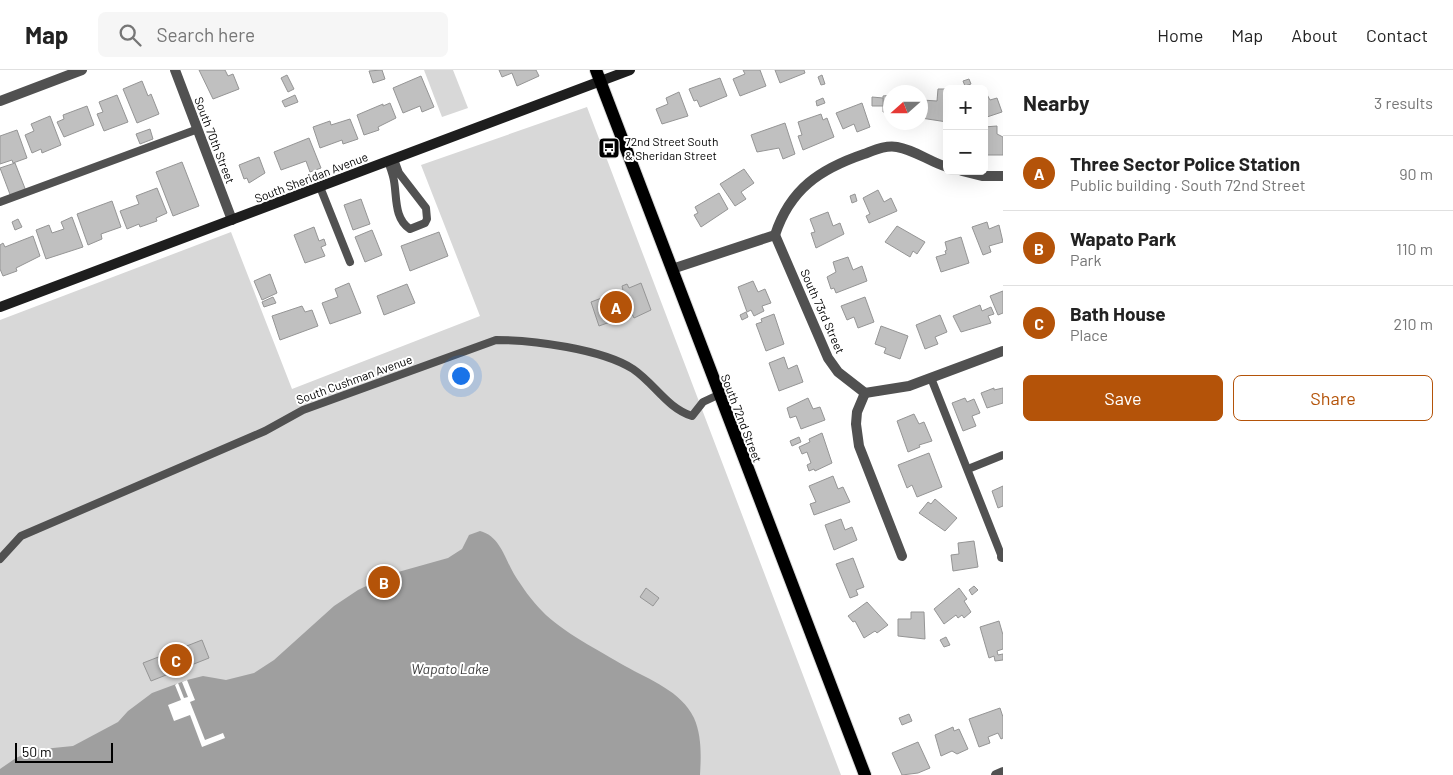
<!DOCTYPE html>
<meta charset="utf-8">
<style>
:root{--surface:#fff;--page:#f6f6f6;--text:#222;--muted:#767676;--line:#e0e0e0;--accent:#b45309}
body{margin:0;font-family:Barlow,sans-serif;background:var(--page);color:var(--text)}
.controls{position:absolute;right:15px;top:15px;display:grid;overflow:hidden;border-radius:8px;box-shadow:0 5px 20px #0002}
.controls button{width:45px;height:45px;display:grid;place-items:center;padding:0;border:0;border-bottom:1px solid var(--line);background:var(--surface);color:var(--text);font:25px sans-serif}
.compass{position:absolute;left:883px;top:15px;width:45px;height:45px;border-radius:50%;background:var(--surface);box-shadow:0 5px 20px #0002;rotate:249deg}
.scale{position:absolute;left:15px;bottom:12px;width:98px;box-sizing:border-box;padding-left:5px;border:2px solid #000;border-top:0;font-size:14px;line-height:18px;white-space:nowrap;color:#000;-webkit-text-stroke:4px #fff;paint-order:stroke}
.you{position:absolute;left:460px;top:305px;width:18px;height:18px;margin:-12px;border:4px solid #fff;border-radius:50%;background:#1a73e8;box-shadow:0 0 0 8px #1a73e833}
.badge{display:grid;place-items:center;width:32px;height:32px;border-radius:50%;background:var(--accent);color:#fff;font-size:16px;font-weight:700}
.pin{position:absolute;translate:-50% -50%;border:2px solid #fff;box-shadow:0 1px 5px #0006}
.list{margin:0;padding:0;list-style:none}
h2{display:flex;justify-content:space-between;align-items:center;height:65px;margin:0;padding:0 20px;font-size:21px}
h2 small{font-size:16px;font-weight:400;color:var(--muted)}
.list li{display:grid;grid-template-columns:32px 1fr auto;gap:15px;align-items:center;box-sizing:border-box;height:75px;padding:0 20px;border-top:1px solid var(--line)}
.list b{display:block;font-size:19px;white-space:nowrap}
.list p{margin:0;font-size:16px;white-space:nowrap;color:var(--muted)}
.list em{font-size:16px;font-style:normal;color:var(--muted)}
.actions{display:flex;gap:10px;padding:15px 20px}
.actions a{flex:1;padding:11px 0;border:1px solid var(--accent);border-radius:8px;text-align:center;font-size:18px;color:var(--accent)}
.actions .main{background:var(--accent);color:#fff}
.icon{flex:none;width:28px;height:28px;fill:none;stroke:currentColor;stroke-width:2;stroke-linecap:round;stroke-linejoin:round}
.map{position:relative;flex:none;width:1003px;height:705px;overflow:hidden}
header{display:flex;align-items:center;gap:30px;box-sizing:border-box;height:70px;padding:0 25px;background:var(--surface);border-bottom:1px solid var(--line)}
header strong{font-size:24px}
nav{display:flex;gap:28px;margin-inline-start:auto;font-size:18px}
.search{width:350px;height:45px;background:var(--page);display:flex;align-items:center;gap:12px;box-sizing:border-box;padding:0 18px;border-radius:8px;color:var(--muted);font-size:19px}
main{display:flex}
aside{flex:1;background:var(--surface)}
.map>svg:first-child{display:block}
.green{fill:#d8d8d8}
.water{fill:#9f9f9f}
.pier{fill:#fff}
.building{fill:#c0c0c0;stroke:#959595}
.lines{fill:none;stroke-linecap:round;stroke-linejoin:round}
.primary-casing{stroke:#dbdbdb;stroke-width:14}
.lane{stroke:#515151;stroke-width:8}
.street{stroke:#515151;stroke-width:10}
.secondary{stroke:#1e1e1e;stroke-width:10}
.primary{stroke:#000;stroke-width:12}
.labels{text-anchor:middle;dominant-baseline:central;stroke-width:4;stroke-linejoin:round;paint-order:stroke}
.street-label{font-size:12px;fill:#000;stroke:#fff}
.poi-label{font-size:12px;fill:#000;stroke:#fff;text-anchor:start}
.water-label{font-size:14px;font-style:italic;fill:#404040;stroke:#fff}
</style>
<header>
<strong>Map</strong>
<div class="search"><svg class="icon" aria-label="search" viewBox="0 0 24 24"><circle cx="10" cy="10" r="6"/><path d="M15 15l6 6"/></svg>Search here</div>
<nav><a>Home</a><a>Map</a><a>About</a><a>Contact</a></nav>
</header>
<main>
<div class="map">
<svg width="1003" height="705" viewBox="0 0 1003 705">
<rect width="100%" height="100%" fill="#fff"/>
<g class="green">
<path d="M424 0H453L468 38 442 47Z"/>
<path d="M587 37 841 705H0V250L231 162 292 319 480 246 421 95Z"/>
</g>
<path class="water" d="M480 461C500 466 505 489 514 504 522 517 532 531 542 541 562 562 600 581 625 596 650 610 681 621 694 648 702 666 701 687 700 705H0V699L16 688 33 680 73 676 118 652 128 641 152 623 187 610 203 606 226 610 254 603 274 590 334 536 358 520 391 504 448 488 462 479 469 465Z"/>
<path class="pier" d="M187 610 195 630 190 632 205 670 223 663 225 668 202 677 190 645 174 651 168 635 181 630 175 615 178 613 184 628 188 627 182 612Z"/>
<g class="building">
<path d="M199 0H225L228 6 233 4 239 19 213 29Z"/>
<path d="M382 0 385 9 373 13 369 1Z"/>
<path d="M499 0H536L539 6 517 16 512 3 502 7Z"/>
<path d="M743 0H760L766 16 740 26 733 9 745 4Z"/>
<path d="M775 0H804L805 3 780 13Z"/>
<path d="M287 5 294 19 288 22 281 8Z"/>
<path d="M822 5 825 14 821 15 818 7Z"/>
<path d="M421 6 434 37 422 42 420 36 403 43 393 18Z"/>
<path d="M720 8 727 26 700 37 697 30 694 31 689 19Z"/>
<path d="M969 9 971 14 965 16 963 11Z"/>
<path d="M142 11 148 26 151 24 159 44 137 53 123 19Z"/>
<path d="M938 19H947V52L921 48 922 30 937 31Z"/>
<path d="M984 19 990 30 997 28 1002 42 984 48Z"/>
<rect x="898" y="20" width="14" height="2"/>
<path d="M679 22 688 46 662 54 656 39 668 34 666 28Z"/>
<path d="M117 25 128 52 104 61 97 44 103 42 99 32Z"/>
<path d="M295 25 298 32 285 37 282 31Z"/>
<path d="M891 25V42H883V26Z"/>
<path d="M872 27 883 28V36H872Z"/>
<path d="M823 28 825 33 817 36 816 31Z"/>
<path d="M390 33 396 48 378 57 379 60 364 65 357 45 383 34V36Z"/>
<path d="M862 33 870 57 857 62 854 54 843 59 836 43Z"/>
<path d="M87 36 94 55 64 67 57 52 64 49 63 45Z"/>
<path d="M821 44 823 50 827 48 834 67 803 80 798 66 802 65 798 52Z"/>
<path d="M50 46 61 75 42 83 41 79 32 83 25 65 34 61 31 54Z"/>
<path d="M350 49 358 69 343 74 342 70 320 78 313 57 330 51 331 55Z"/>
<path d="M785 53 795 84 783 89 779 78 757 82 751 65Z"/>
<path d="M997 56V64L1003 67V85H984V57Z"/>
<path d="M150 59 153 69 140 74 136 64Z"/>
<path d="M17 60 27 88 13 93 12 90 0 94V66Z"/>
<path d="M309 68 321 98 310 102 306 91 281 100 274 82Z"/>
<path d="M259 87 265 103 249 113 247 108 244 109 239 95Z"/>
<path d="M182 92 199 136 173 146 156 102Z"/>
<path d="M15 93 26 121 11 127 0 98Z"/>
<path d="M744 99 754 113 741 122 746 129 735 136 720 114Z"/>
<path d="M157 118 167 143 156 148 157 151 140 157 139 154 127 159 120 141 139 134 136 126Z"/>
<path d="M878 120 884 132 891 128 897 141 869 153 866 146 870 144 863 128Z"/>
<path d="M719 123 728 139 701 157 694 145 698 143 695 137Z"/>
<path d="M855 124 857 131 852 133 850 126Z"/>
<path d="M361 129 370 154 353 160 344 135Z"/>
<path d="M112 131 121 157 101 164 102 169 88 175 77 144Z"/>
<path d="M828 142 833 156 840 153 844 164 816 178 811 163 815 162 810 149Z"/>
<path d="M72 147 83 177 46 189 36 160 49 155 52 163 64 159 61 152Z"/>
<path d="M18 149 22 157 15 160 12 152Z"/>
<path d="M987 152 989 159 999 155 1003 172 989 176 991 182 983 185 972 157Z"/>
<path d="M897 156 925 172 917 184 913 181 910 187 885 172Z"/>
<path d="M314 157 319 171 324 169 326 175 321 177 325 186 305 193 294 165Z"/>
<path d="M372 160 382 185 365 192 355 167Z"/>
<path d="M439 162 448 186 410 201 401 176Z"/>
<path d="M33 166 40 186 16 198 17 201 3 206 0 199V175L3 173 5 177Z"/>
<path d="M961 167 969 193 941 202 936 187 946 184 945 181 947 180 945 172Z"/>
<path d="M848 187 853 200 862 196 867 211 836 223 834 218 831 219 827 207 836 202 833 192Z"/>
<path d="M270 204 277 223 262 230 254 211Z"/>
<path d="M753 211 758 222 765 219 771 233 762 236 764 241 754 246 751 240 747 242 738 217Z"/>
<path d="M349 213 361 243 330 254 322 233 338 227 335 219Z"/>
<path d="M641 213 651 240 634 248 632 244 599 256 591 232 623 220 622 216 627 214 629 218Z"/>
<path d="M407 214 415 233 384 245 377 226Z"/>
<path d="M1003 221V243L998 245 990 226Z"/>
<path d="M273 227 276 233 264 237 262 232Z"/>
<path d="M865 227 874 252 858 258 854 247 847 250 841 236Z"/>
<path d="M980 235 982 241 991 237 994 244 988 246 991 253 961 262 953 246Z"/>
<path d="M302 236 305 242 312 240 318 256 280 270 272 246Z"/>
<path d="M746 242 748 247 742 250 740 245Z"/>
<path d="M774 244 784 274 766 281 756 254 762 252 761 249Z"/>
<path d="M940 245 947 262 935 267 938 274 925 279 916 255Z"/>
<path d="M881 256 908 266 900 289 884 283 886 278 875 274Z"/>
<path d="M784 287 788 299 797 295 803 312 779 321 769 293Z"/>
<path d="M994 318V320L1003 318V333L987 338 981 323Z"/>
<path d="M808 328 813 339 820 337 825 350 801 359 796 346 790 348 787 338Z"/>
<path d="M965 328 967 332 974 329 980 343 972 346 976 356 963 361 952 333Z"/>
<path d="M914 344 919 354 924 352 932 371 919 375 920 377 908 382 897 351Z"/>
<path d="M822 363 832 393 815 401 814 399 809 401 807 395 811 393 807 382 802 384 799 377 810 372 809 369Z"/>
<path d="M799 367 801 372 792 376 790 371Z"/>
<path d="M929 383 942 417 917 427 912 415 907 418 898 395Z"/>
<path d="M833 406 838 419 843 417 850 432 814 445 810 434 816 432 809 416Z"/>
<path d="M1003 416V436L998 438 992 421Z"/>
<path d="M935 429 957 448 945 461 919 443 928 432 931 434Z"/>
<path d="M841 449 845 460 852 457 857 470 834 480 825 455Z"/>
<path d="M974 471 978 497 953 501 951 485 959 484 958 473Z"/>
<path d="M853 488 864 517 856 520 858 525 850 528 836 494Z"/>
<path d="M974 516 978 520 972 525 969 520Z"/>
<path d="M646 518 659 528 653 536 640 527Z"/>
<path d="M959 518 967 529 964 531 971 542 964 548 962 545 958 548 956 545 944 554 934 539Z"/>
<path d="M867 532 888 555 877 563 875 561 864 568 855 551 853 552 848 546Z"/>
<path d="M911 542H924L925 569 898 566V549H911Z"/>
<path d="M999 551 1003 565V579L997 581 998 585 1003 584V590L995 591 994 586 989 588 980 557Z"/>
<path d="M946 567 950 575 944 577 940 570Z"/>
<path d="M202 570 209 588 151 611 143 593Z"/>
<path d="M1000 638 1003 647V668L1001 669 998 663 988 667 990 673 979 677 969 649Z"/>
<path d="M909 644 912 651 902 655 899 648Z"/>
<path d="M953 657 954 661 959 659 968 679 957 684 952 681 941 686 935 665Z"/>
<path d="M918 672 930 698 918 703 902 705 892 683Z"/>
</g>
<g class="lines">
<g class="primary-casing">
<path id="primary" d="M596 0 865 705"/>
</g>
<g class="lane">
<path d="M388 91C390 97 393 104 394 111 397 127 394 149 410 159L425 153 427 149 426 138 399 103 394 89"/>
<path d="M320 117 350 192"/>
<path d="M0 132 198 59"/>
<path d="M931 308 1002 487"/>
<path d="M968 399 1003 385"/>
<path d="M0 489 21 466 265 361 303 340 496 270C533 270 602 279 633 299 655 314 667 338 692 346L703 332 718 325"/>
</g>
<g class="street">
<path d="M175 0 232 150"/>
<path d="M0 31 82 0"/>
<path d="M962 101 982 106H1003"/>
<path d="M775 165C790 119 820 99 864 84 875 80 886 75 897 77 915 80 930 92 947 97"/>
<path d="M775 165 828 288 838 302 865 323"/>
<path d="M672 199 775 165"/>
<path d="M865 323 857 342 856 354 859 376 902 486"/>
<path d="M865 323 909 316 1003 281"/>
<path d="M1002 487H1003"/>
<path d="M996 705 1003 702"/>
</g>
<path class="secondary" d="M0 237 630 0"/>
<use href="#primary" class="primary"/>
</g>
<defs>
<g id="bus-square" transform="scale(1.125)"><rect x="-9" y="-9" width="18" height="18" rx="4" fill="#000" stroke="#fff"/><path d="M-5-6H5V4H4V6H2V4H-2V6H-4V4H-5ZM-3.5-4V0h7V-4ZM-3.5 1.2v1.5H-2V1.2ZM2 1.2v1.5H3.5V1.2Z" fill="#fff"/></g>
</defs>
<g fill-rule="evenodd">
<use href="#bus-square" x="609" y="78"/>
</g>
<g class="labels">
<g class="street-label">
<text transform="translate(215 70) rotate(69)">South 70th Street</text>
<text transform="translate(311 107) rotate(-21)">South Sheridan Avenue</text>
<text transform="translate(823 241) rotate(66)">South 73rd Street</text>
<text transform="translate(354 309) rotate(-20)">South Cushman Avenue</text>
<text transform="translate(742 348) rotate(69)">South 72nd Street</text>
</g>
<g class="poi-label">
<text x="625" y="71">72nd Street South<tspan x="625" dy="14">&amp; Sheridan Street</tspan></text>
</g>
<g class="water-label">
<text x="450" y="598">Wapato Lake</text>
</g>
</g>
</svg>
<div class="controls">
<button>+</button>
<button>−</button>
</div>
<svg class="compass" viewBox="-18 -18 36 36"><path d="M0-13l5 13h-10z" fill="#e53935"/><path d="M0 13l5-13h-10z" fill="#767676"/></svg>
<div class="scale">50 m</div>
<div class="you"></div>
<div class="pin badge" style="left:616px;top:237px">A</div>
<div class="pin badge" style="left:384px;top:512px">B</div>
<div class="pin badge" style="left:176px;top:590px">C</div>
</div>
<aside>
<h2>Nearby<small>3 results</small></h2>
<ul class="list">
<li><span class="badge">A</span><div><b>Three Sector Police Station</b><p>Public building · South 72nd Street</p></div><em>90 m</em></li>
<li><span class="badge">B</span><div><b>Wapato Park</b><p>Park</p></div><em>110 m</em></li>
<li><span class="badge">C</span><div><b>Bath House</b><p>Place</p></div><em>210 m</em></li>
</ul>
<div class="actions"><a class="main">Save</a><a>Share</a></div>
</aside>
</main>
